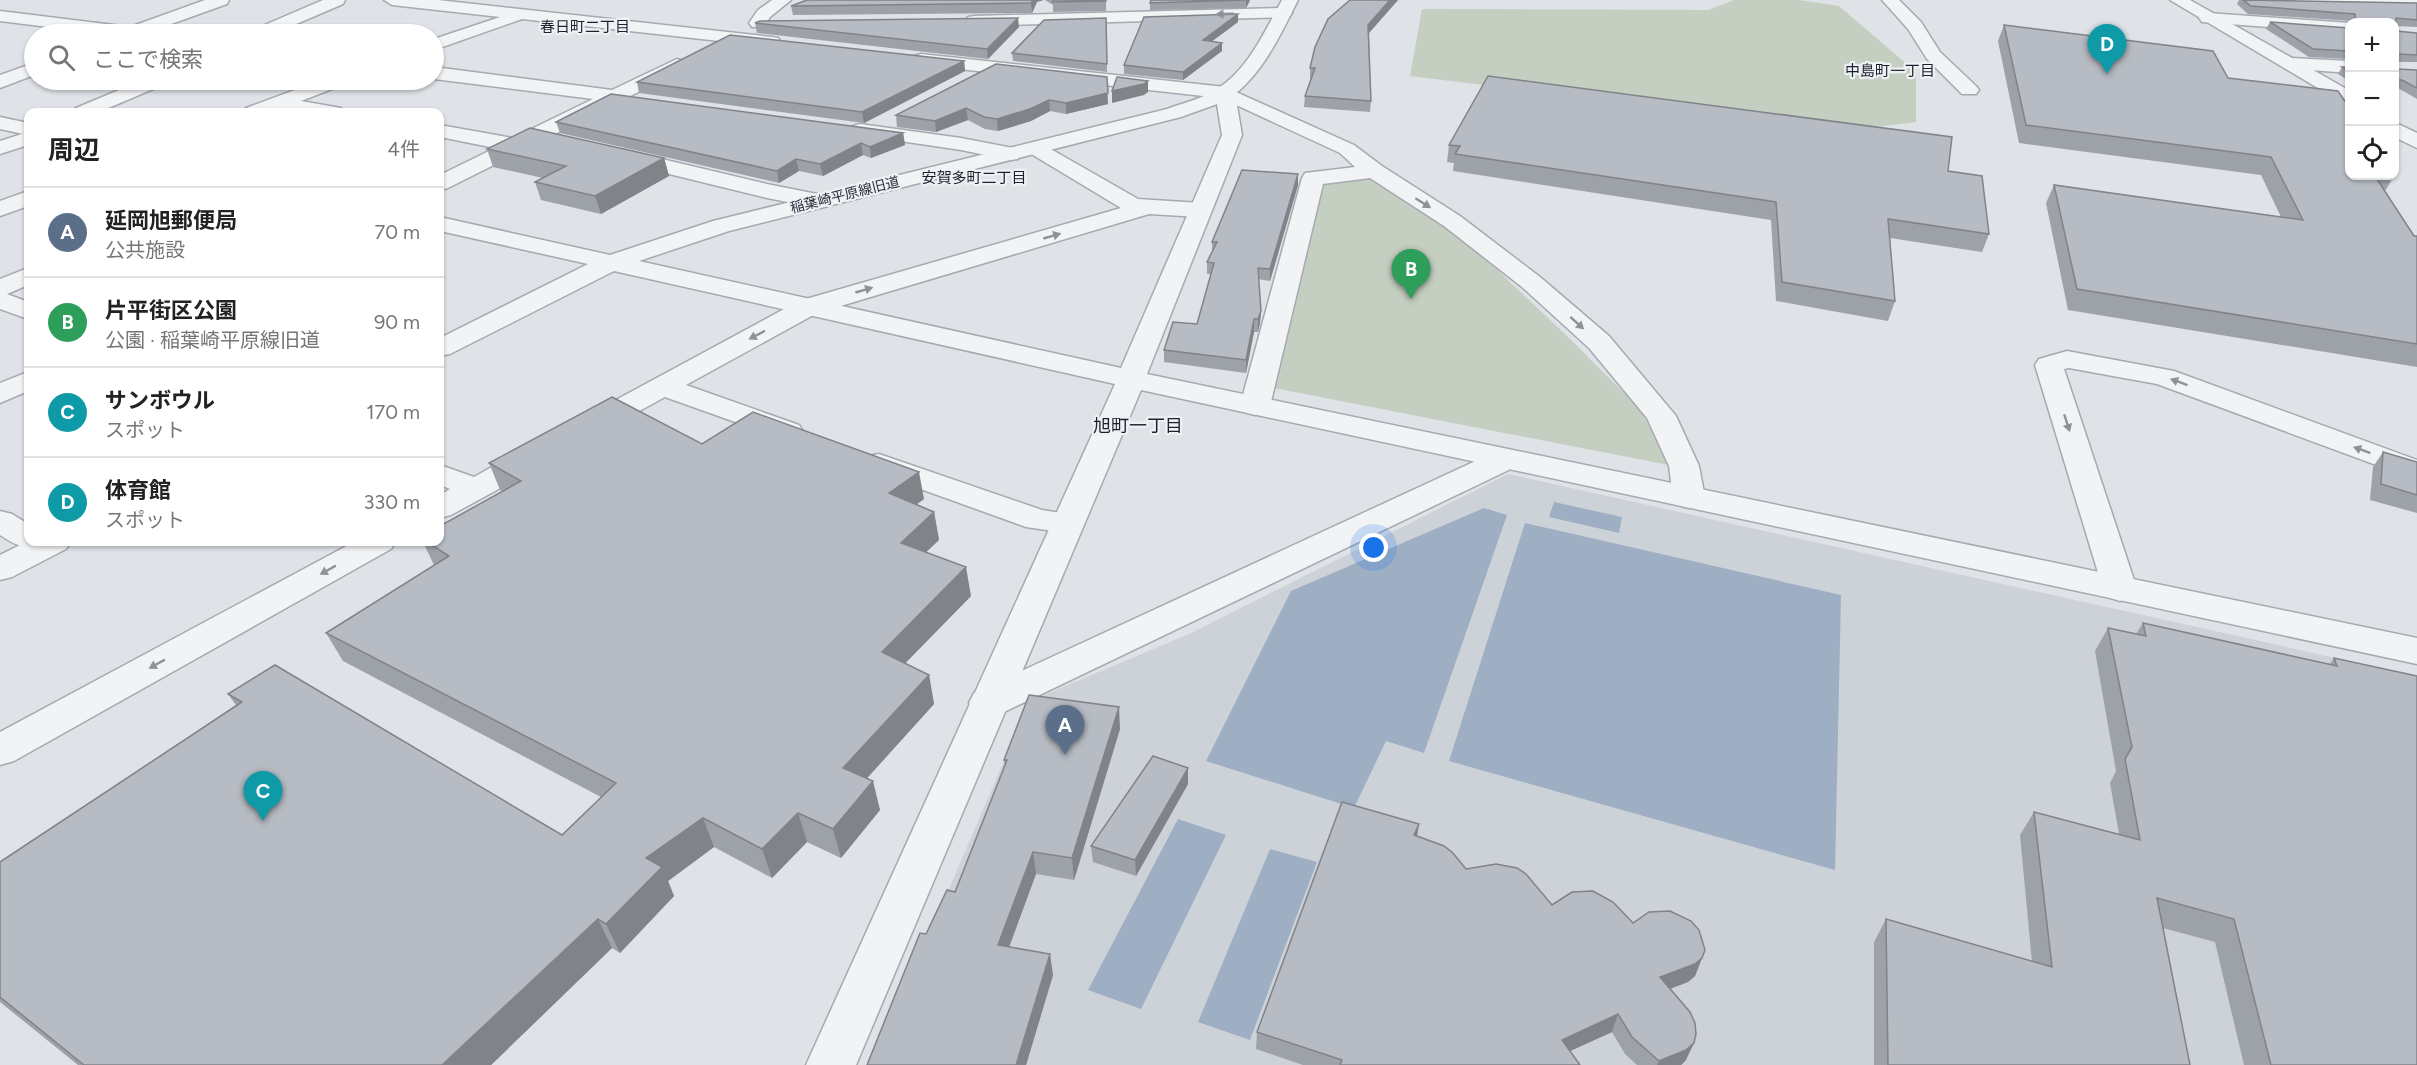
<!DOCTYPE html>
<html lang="ja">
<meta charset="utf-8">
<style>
:root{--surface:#fff;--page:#f2f2f2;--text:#222;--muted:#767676;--line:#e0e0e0;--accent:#be5261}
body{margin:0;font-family:Figtree,"Noto Sans JP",sans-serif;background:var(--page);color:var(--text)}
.controls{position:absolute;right:18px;top:18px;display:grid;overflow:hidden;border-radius:12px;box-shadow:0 2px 4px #0004}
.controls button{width:54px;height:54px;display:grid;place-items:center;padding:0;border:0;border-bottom:2px solid var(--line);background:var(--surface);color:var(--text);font:30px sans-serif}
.you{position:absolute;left:1374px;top:548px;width:21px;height:21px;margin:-15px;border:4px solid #fff;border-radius:50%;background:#1a73e8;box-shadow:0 0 0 9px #1a73e833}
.badge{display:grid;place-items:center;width:39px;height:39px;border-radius:50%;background:var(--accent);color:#fff;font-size:20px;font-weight:700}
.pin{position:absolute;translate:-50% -50px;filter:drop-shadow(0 2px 3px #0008)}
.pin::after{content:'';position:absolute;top:32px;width:21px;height:18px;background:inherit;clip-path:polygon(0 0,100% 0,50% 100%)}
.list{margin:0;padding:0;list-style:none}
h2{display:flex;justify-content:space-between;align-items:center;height:78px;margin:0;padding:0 24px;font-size:26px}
h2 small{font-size:20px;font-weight:400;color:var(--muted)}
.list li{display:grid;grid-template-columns:39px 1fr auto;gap:18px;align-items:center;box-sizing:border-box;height:90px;padding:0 24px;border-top:2px solid var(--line)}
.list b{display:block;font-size:22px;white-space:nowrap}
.list p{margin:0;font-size:20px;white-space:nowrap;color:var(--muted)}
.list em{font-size:20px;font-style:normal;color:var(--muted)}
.icon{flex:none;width:33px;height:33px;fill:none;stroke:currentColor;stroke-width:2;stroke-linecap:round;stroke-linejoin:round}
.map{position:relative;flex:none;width:2417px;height:1065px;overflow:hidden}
.search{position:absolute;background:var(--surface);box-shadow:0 2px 4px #0004;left:24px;top:24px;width:420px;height:66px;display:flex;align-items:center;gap:15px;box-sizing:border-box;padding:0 21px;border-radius:33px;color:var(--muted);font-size:22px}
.panel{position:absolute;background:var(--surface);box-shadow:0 2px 4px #0004;left:24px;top:108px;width:420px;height:438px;border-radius:12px}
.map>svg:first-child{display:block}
.built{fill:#cdd1d8}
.green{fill:#c5cfc1}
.water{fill:#9eafc3}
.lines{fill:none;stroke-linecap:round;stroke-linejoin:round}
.minor-casing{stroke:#a5a9b0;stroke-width:3}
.tertiary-casing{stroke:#a5a9b0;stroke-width:3}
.minor{fill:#f1f3f5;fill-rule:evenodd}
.tertiary{fill:#f1f3f5;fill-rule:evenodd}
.wall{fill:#9da1a8}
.shaded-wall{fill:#808388}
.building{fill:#b7bbc3;stroke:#808388;stroke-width:1.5}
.oneway{fill:#8e9298}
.labels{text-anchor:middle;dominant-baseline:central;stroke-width:4.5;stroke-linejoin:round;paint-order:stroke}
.far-street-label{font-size:14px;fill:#2a303c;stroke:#eef1f4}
.far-neighbourhood-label{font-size:15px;fill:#1c212d;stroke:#eef1f4}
.neighbourhood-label{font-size:18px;fill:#1c212d;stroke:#eef1f4}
</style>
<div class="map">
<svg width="2417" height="1065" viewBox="0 0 2417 1065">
<rect width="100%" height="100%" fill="#dfe2e7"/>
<path class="built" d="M1508 474 2417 676V1065H877L926 942 1030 701 1189 634Z"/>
<g class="green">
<path d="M1734 0H1799L1839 6 1916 72V122L1851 130 1410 76 1422 9 1708 10Z"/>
<path d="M1369 174 1428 214 1492 265 1564 333 1638 407 1674 466 1274 388 1320 179Z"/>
</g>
<g class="water">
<path d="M1554 502 1622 517 1619 533 1549 517Z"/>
<path d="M1484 508 1507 515 1424 753 1386 741 1354 808 1206 761 1291 591Z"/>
<path d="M1525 523 1841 595 1835 870 1449 761Z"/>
<path d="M1178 819 1226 835 1141 1009 1088 990Z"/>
<path d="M1270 849 1317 862 1250 1040 1198 1022Z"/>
</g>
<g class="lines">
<g class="minor-casing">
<g id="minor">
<path d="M205 0H229L227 4 149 32V34H104L0 21V11L130 27Z"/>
<path d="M323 0H345L343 4 273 34H250L253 30Z"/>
<path d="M384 0H438L772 37 778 38 781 42 778 46 772 47 522 19 434 50V39L500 17 392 5Z"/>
<path d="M772 0H791L770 17 764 27H752L749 23 758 10Z"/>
<path d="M1882 0H1899L1921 22 1940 52 1976 86 1979 90 1976 94H1962L1927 59 1908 29Z"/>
<path d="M1283 8 1289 9 1292 13 1289 17 974 26 968 25 965 21 968 17 974 16Z"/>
<path d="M2208 13 2350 23V33L2202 22 2199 18 2202 14Z"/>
<path d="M921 54 1225 87 1354 145 1382 166 1460 216 1540 277 1609 336 1676 416 1699 466 1705 498 1700 505 1689 508 1678 505 1673 498 1669 466 1647 418 1589 348 1522 287 1444 226 1370 178 1323 184 1270 406 1265 412 1255 415 1245 412 1240 406 1302 178 1305 173 1355 167 1340 153 1221 98 914 64 912 60 914 56Z"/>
<path d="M2291 58 2350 61V73L2284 68 2282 64 2284 60Z"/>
<path d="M677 59 684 61 686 65 684 69 448 188 440 190V175L495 148 440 137V125L513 138 593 99 434 79V67L612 90Z"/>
<path d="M34 63V75L0 88V75Z"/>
<path d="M143 80H168L165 84 99 112H73L76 108Z"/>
<path d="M322 80H348L345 84 301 101 341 108 344 112H301L279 109 270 112H243L246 108Z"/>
<path d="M860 124 961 138 1018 149 1021 154 1018 159 1010 160 961 150 853 134 850 130 853 126Z"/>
<path d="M28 132V145L0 154V141Z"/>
<path d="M1035 142 1042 144 1138 199 1200 203 1208 205 1212 210 1208 215 1200 217 1149 214 817 313 686 385 799 425 803 431 799 437 788 440 777 437 665 397 599 433 588 436 577 433 573 427 577 421 799 301 1121 208 1028 152 1024 148 1028 144Z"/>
<path d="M624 150 767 184 827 196 830 201 827 206 819 208 767 198 616 161 613 156 616 151Z"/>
<path d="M28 191V206L0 216V201Z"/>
<path d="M28 268V285L7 294 28 302V319L0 309V279Z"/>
<path d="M2067 351 2174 371 2417 460V480L2157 384 2069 368 2064 369 2137 589 2132 597 2120 601 2108 597 2103 589 2035 365 2039 359Z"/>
<path d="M28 372V391L0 403V383Z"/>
<path d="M535 447 546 449 550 456 546 463 451 515 440 518V495L450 489 440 485V465L474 477 524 449Z"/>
<path d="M1506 450 1517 452 1521 459 1517 466 1002 713 988 717 974 713 969 703 974 693 1495 452Z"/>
<path d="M879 454 1042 510 1079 516 1083 523 1079 530 1067 533 1026 527 868 470 864 463 868 456Z"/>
<path d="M0 511 12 514 28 524V542H42L40 545C23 550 14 544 0 535Z"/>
<path d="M354 542H396L391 549 14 761 0 765V732Z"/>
</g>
</g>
<g class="tertiary-casing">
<g id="tertiary">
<path d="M1282 0H1298C1281 33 1265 70 1235 94L1242 135 1147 374 2417 638V664L1141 390 856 1065H806L1115 384 614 271 450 354 440 356V338L588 264 440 231V217L610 255 713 221 1167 109C1183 103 1201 99 1215 90 1248 71 1264 32 1282 0ZM1217 104 1222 135 1121 368 639 261 729 231 1181 117Z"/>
<path d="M2170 0H2190L2350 91V105L2343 103Z"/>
<path d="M2251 0H2417V8L2259 5Z"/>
<path d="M0 117 28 123V135L0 129Z"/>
<path d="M2394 122 2417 133V148L2394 137Z"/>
<path d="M28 541 71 542 66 549 12 577 0 580V555Z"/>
</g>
</g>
<use href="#minor" class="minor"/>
<use href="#tertiary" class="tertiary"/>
</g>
<g class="wall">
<path d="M1045 0H1106V11L1053 12V5Z"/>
<path d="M1250 0 1246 8 1150 10V3Z"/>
<path d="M1350 0H1398L1369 33 1371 101 1370 112 1304 107 1305 96 1311 78H1310V68Z"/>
<path d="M2239 0 2417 3V27L2396 26V31L2417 33V62H2397V69L2417 70V99L2398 88H2394V22H2352V21L2248 14 2237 4Z"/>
<path d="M1037 2 1032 13 793 15 791 6Z"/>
<path d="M1238 14V22L1212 41 1222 43V51L1183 80 1124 74V65Z"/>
<path d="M1106 18 1107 72 1013 61 1012 53Z"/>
<path d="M2270 22 2349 28V59L2309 57 2266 29Z"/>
<path d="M755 23 1019 27 988 59 757 33Z"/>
<path d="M2004 25 2228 78 2349 176H2394V170L2396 173 2385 191 2414 236H2417V367L2068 310 2046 203 2054 185 2281 217 2261 175 2019 143 1998 41Z"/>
<path d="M964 61 965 71 864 123 639 93 637 82Z"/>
<path d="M996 64 1108 104 1066 114 1050 111 1031 121 998 131 985 129 968 120 936 132 897 127 896 115Z"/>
<path d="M2342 67H2349V81L2338 74Z"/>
<path d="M556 122 903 133 905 145 871 158 863 155 823 176 799 171 779 183 560 133Z"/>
<path d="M1449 145 1948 171 1989 234 1982 252 1890 238 1895 301 1888 321 1776 301 1771 220 1453 171 1454 163 1447 162Z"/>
<path d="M487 149 664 158 669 176 601 214 541 200 535 182 543 178 493 167Z"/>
<path d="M1298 185 1270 281 1258 279 1261 311 1260 323 1258 332H1254L1246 373 1164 362V350L1197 324 1211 274H1207V262L1212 252V242Z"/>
<path d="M702 444 924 499 917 504 934 512 939 540 926 552 971 596 905 663 929 675 934 704 867 778 880 810 841 858 807 842 772 878 714 847 668 881 674 896 620 953 612 948 491 1065H78L0 1002V862L236 705 228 694 562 835 601 797 343 661 326 633 434 565 423 542H440L502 491 500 490 489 463Z"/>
<path d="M2383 452 2417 462V513L2370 500 2373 467Z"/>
<path d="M2143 623 2330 664 2334 658 2417 676V1065H2244L2215 942 2163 928 2190 1065H1874V942L1886 919 2032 962 2020 835 2034 812 2119 834 2110 783 2116 771 2095 651 2108 628 2136 634Z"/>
<path d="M1120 729 1074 880 1036 874 1009 947 1053 975 1026 1065H867L926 934 955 892 1005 766 1004 760Z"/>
<path d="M1188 784 1136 876 1093 862 1091 846Z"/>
<path d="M1419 824 1417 836 1466 869 1552 905 1633 923 1702 958 1695 976 1688 982 1670 989 1686 1060 1681 1065H1637L1625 1054 1612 1032 1570 1051 1580 1065H1303L1256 1049 1257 1032Z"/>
</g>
<g class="shaded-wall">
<path d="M1033 0H1044L1037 2 1032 13 1031 3Z"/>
<path d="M1246 0H1250L1246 8Z"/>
<path d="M1390 0H1398L1368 34V25Z"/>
<path d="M1238 14V22L1203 48V40Z"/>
<path d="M1018 18 1019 27 988 59 987 49Z"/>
<path d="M1222 43V51L1183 80V72Z"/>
<path d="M964 61 965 71 864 123 862 112Z"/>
<path d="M1107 77 1108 104 1066 114V103Z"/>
<path d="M1148 81V92L1144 95 1112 103V91Z"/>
<path d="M1049 100 1050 111 1031 121 998 131 997 119Z"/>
<path d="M966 108 968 120 936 132 935 121Z"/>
<path d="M903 133 905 145 871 158 870 147Z"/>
<path d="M861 143 863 155 823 176 820 164Z"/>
<path d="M664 158 669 176 601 214 595 196Z"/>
<path d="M796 159 799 171 779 183 777 171Z"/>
<path d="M1298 174V185L1270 281V269Z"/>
<path d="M1261 311 1260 323 1258 332V319Z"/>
<path d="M1254 319V332L1246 373V360Z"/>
<path d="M919 472 924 499 894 520 889 493Z"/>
<path d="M934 512 939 540 906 571 901 543Z"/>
<path d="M966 567 971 596 888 681 882 652Z"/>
<path d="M929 675 934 704 850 797 843 768Z"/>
<path d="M1119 707 1120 729 1074 880 1072 858Z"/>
<path d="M1188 768V784L1136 876 1135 860Z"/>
<path d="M873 781 880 810 841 858 833 829Z"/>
<path d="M798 813 807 842 772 878 762 849Z"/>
<path d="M703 818 714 847 668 881 674 896 620 953 606 924 646 858Z"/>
<path d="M1419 824 1416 842 1414 835Z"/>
<path d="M1033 852 1036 874 1002 966 998 945Z"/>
<path d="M598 919 612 948 491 1065H442Z"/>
<path d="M1050 954 1053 975 1026 1065H1016Z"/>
<path d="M1702 958 1695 976 1688 982 1653 995 1660 977Z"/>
<path d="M1618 1014 1612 1032 1557 1057 1562 1040Z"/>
<path d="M1694 1043 1686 1060 1681 1065H1657L1659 1061Z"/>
</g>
<g class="building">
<path d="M807 0H1033L1031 3 791 6Z"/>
<path d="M1054 0H1106V1L1053 2Z"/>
<path d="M1151 0H1246L1150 3Z"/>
<path d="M1350 0H1390L1368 25 1371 101 1305 96 1315 68H1310L1315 47 1328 19Z"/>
<path d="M2243 0 2417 3V20L2396 18V31L2417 33V55L2397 54V69L2417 70V88L2402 80H2394V22H2356L2355 14 2251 6Z"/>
<path d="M1238 14 1203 40 1222 43 1183 72 1124 65 1144 17Z"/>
<path d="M1018 18 987 49 755 23 760 21Z"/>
<path d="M1106 18 1107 64 1012 53 1044 20Z"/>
<path d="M2270 22 2349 28V51L2313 49Z"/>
<path d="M2004 25 2213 51 2228 78 2338 91 2349 107V176H2375L2414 236H2417V344L2077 289 2054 185 2303 220 2271 157 2026 125Z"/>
<path d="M730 35 964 61 862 112 637 82Z"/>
<path d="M996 64 1107 77 1108 93 1066 103 1049 100 1030 109 997 119 984 117 966 108 935 121 896 115Z"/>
<path d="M2342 67H2349V71Z"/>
<path d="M1488 76 1952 137 1948 171 1982 176 1989 234 1888 219 1895 301 1782 282 1776 202 1455 154 1460 146 1449 145Z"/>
<path d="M1117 77 1148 81 1144 84 1112 91Z"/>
<path d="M611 94 903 133 870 147 861 143 820 164 796 159 777 171 556 122Z"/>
<path d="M530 128 664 158 595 196 535 182 566 166 487 149Z"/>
<path d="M1242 170 1298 174 1270 269 1258 268 1261 311 1258 319H1254L1246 360 1164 350 1173 322 1197 324 1214 263 1207 262 1217 242H1212Z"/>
<path d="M612 397 702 444 753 412 919 472 889 493 934 512 901 543 966 567 882 652 929 675 843 768 873 781 833 829 798 813 762 849 703 818 646 858 662 867 606 924 598 919 442 1065H84L0 997V862L242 702 228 694 275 665 562 835 616 783 326 633 449 556 427 542H440V526L521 481 489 463Z"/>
<path d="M2383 452 2417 462V495L2381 484Z"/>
<path d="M2143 623 2337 666 2334 658 2417 676V1065H2271L2234 919 2157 898 2190 1065H1888L1886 919 2052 967 2034 812 2140 840 2125 759 2132 747 2108 628 2146 636Z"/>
<path d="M1029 695 1119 707 1072 858 1033 852 998 945 1050 954 1016 1065H867L920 933 926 934 947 890 955 892 1007 760H1004Z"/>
<path d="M1153 756 1188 768 1135 860 1091 846Z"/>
<path d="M1342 802 1419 824 1414 835 1444 846 1452 852 1466 869 1496 864 1517 868 1526 874 1552 905 1572 892 1593 891 1613 902 1633 923 1649 912 1670 911 1691 921 1699 930 1705 950 1702 958 1695 964 1660 977 1690 1012 1695 1023 1696 1034 1694 1043 1686 1050 1659 1061 1632 1037 1618 1014 1562 1040 1580 1065H1340L1342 1060 1257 1032Z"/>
</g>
<defs><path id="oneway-solid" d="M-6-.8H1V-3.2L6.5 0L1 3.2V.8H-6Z" transform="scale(1.5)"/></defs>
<g class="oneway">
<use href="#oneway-solid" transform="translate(1225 14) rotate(178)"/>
<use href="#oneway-solid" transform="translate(1423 203) rotate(32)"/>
<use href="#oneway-solid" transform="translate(1052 236) rotate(-16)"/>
<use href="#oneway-solid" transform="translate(864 290) rotate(-16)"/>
<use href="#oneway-solid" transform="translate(1577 323) rotate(42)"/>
<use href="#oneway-solid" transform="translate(757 335) rotate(152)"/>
<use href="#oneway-solid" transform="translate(2179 382) rotate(-160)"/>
<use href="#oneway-solid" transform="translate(2067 423) rotate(72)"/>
<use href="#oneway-solid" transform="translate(2362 450) rotate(-160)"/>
<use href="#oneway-solid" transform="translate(328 570) rotate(151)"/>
<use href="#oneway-solid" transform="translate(157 664) rotate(151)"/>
</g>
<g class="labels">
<g class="far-street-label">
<text transform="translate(845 195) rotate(-14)">稲葉崎平原線旧道</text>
</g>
<g class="far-neighbourhood-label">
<text x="585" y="27">春日町二丁目</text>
<text x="1890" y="71">中島町一丁目</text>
<text x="974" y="178">安賀多町二丁目</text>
</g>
<g class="neighbourhood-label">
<text x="1138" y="426">旭町一丁目</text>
</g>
</g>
</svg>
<div class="controls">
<button>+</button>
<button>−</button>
<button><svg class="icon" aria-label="locate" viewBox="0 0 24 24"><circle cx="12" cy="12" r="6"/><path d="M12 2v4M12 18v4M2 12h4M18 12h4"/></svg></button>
</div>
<div class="you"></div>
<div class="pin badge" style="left:1065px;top:755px;background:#5c6f8a">A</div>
<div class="pin badge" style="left:1411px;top:299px;background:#2e9e5b">B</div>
<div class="pin badge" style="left:263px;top:821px;background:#0f9aa8">C</div>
<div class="pin badge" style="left:2107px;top:74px;background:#0f9aa8">D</div>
<div class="search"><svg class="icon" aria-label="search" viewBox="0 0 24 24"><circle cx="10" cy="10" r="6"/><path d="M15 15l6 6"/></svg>ここで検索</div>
<section class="panel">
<h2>周辺<small>4件</small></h2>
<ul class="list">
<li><span class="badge" style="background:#5c6f8a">A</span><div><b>延岡旭郵便局</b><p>公共施設</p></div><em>70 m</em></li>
<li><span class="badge" style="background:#2e9e5b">B</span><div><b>片平街区公園</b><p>公園 · 稲葉崎平原線旧道</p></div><em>90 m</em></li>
<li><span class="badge" style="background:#0f9aa8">C</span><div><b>サンボウル</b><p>スポット</p></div><em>170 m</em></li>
<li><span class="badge" style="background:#0f9aa8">D</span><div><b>体育館</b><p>スポット</p></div><em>330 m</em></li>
</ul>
</section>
</div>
